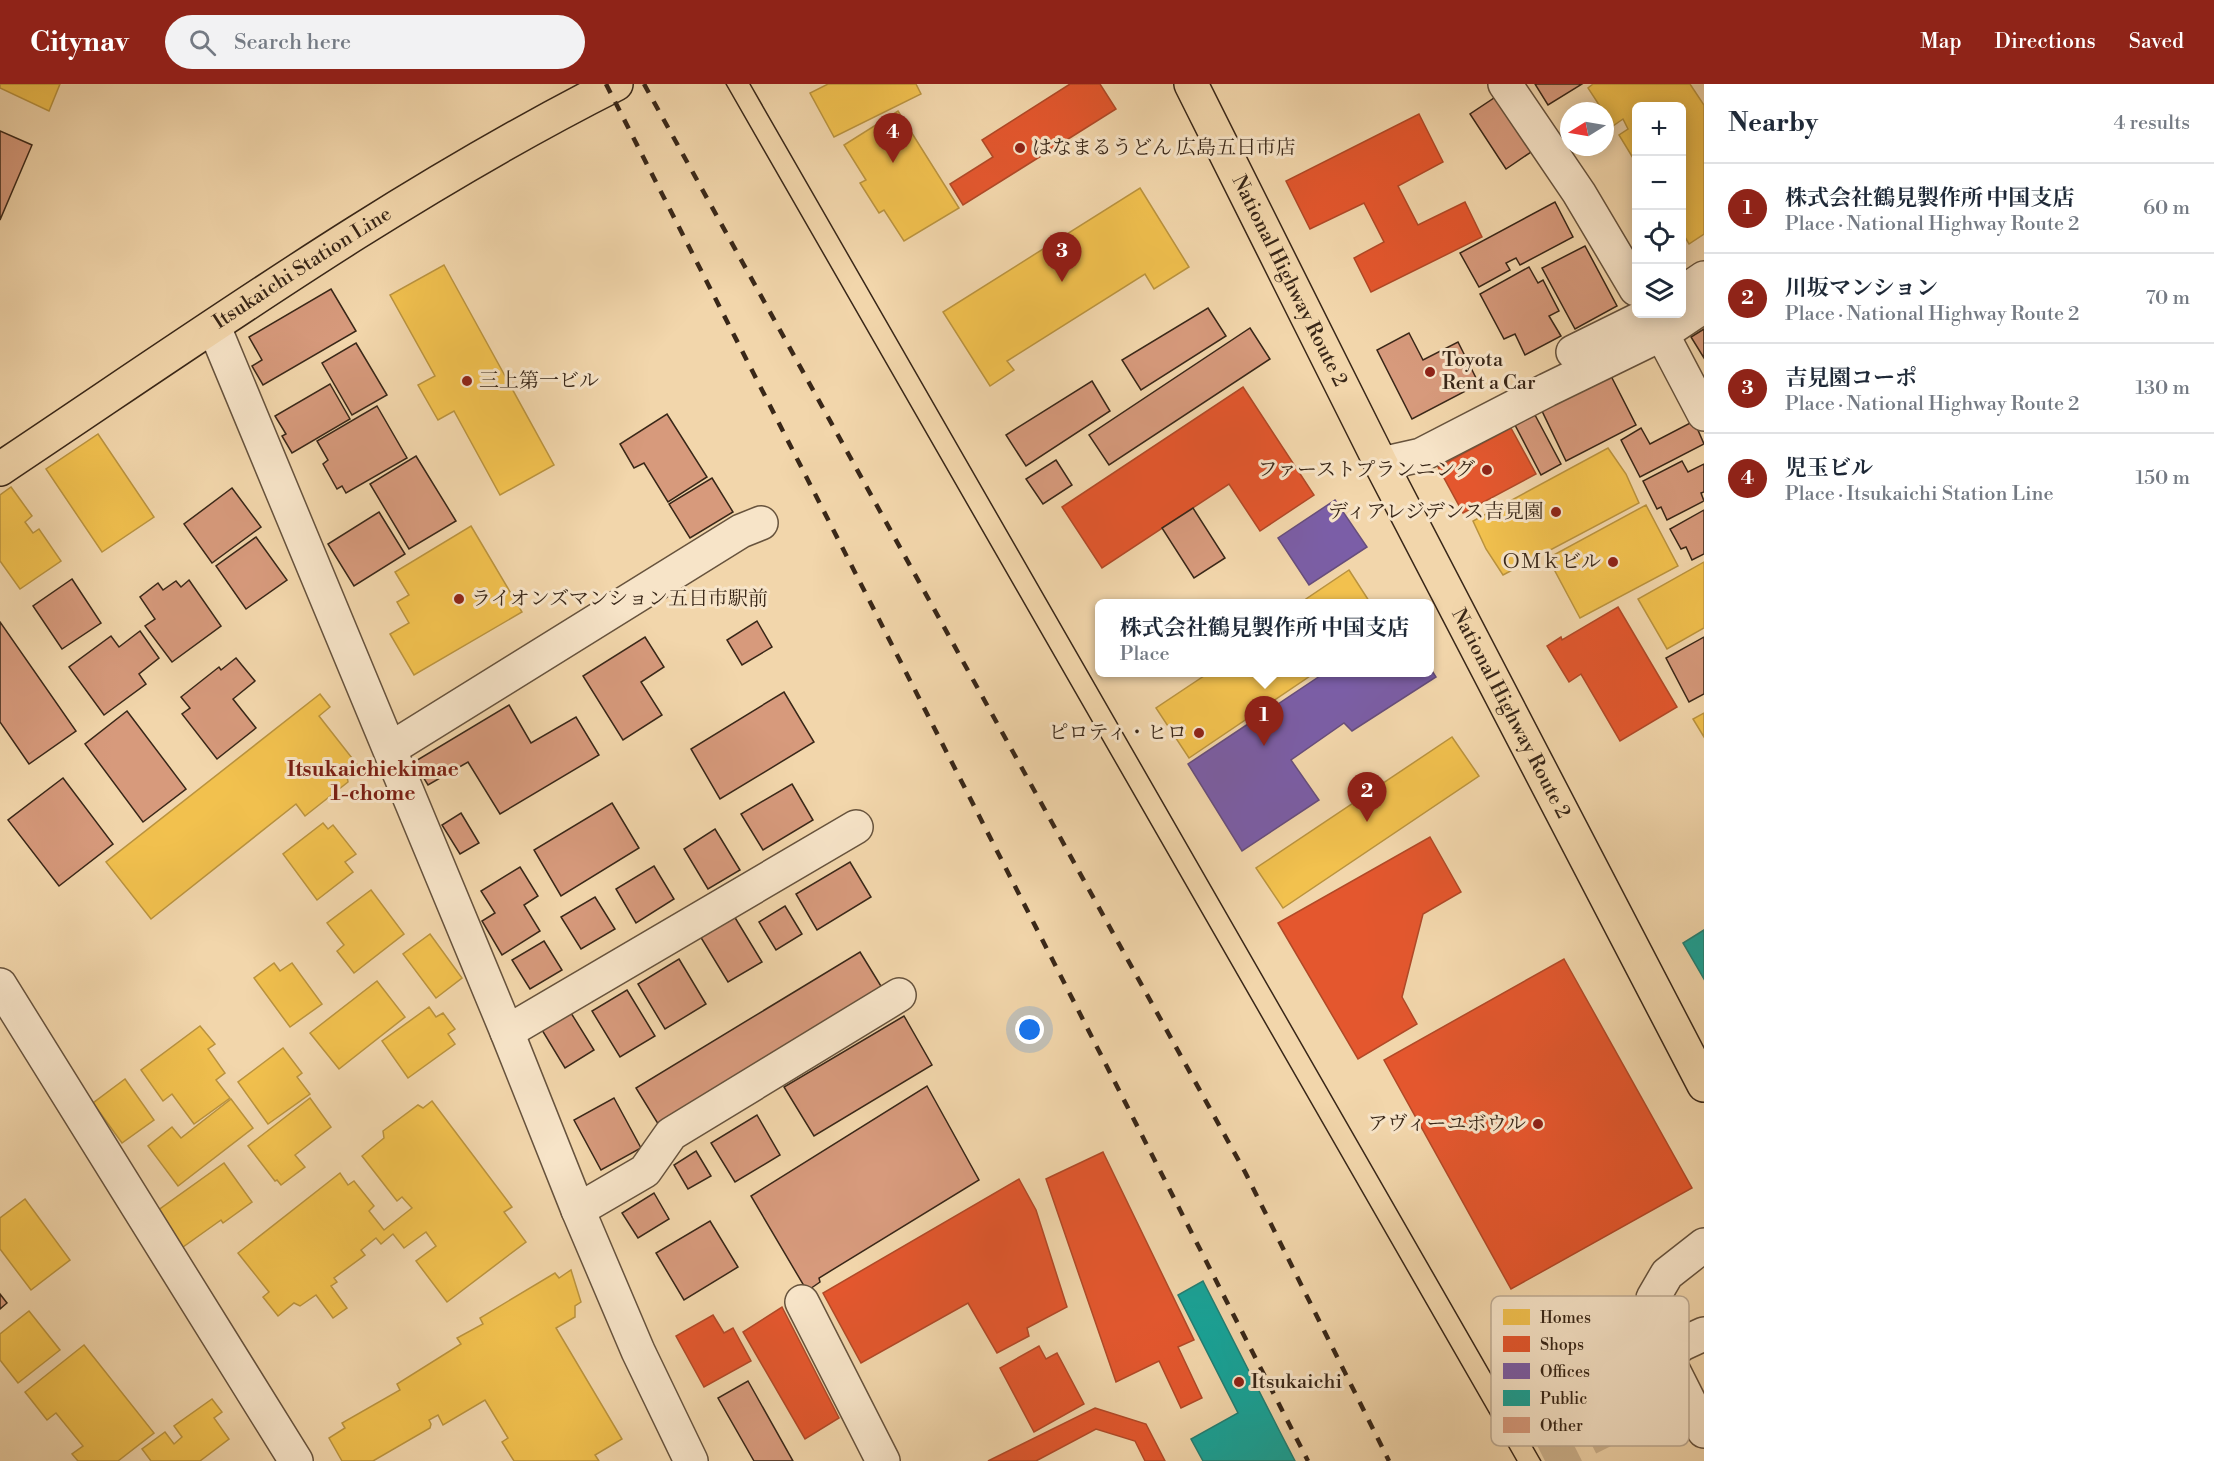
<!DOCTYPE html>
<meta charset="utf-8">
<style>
:root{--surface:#fff;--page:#f2f2f3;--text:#1f2937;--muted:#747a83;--line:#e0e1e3;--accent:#8f2418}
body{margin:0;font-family:"Libre Bodoni","Noto Serif JP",serif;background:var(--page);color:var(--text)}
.controls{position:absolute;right:18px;top:18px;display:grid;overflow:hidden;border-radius:9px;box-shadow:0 3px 15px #0003}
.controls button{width:54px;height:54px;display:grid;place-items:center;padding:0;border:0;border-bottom:2px solid var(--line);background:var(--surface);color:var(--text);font:30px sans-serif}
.compass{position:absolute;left:1560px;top:18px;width:54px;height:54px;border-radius:50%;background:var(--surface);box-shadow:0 3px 15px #0003;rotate:259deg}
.you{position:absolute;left:1030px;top:946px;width:21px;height:21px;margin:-15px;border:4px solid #fff;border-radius:50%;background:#1a73e8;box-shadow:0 0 0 9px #1a73e833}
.badge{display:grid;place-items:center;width:39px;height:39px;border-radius:50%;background:var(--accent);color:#fff;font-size:20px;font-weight:700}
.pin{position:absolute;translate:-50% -50px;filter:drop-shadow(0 2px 3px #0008)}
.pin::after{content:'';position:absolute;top:32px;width:21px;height:18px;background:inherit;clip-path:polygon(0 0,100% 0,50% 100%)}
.popup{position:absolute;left:1095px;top:515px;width:339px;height:78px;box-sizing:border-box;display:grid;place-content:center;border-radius:9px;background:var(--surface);filter:drop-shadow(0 2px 4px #0005);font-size:20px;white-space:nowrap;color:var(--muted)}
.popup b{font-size:22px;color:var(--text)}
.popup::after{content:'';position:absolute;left:50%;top:100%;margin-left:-12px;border:12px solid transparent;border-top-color:var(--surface)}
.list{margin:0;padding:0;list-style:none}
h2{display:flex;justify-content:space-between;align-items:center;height:78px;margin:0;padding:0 24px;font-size:26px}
h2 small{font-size:20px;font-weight:400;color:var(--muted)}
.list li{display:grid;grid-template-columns:39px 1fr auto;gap:18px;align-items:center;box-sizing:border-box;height:90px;padding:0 24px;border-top:2px solid var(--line)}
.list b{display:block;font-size:22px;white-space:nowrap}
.list p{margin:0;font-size:20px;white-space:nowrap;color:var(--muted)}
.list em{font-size:20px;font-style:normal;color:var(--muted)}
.icon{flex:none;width:33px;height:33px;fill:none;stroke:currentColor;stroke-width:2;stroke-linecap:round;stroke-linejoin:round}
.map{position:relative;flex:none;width:1704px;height:1377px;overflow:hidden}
header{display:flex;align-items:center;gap:36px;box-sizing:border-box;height:84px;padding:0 30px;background:var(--accent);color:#fff}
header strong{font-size:28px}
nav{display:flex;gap:33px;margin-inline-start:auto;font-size:21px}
.search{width:420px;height:54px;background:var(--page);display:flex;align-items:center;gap:15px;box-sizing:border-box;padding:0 21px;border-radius:33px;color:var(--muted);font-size:22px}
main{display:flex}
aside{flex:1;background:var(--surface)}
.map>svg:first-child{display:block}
.homes{fill:#f2c14e;stroke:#ba933e;stroke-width:1.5}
.shops{fill:#e4572e;stroke:#b14927;stroke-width:1.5}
.offices{fill:#7b5ea7;stroke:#674e7c;stroke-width:1.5}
.public{fill:#17a398;stroke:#217e72;stroke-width:1.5}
.building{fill:#d79a7c;stroke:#392718;stroke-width:1.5}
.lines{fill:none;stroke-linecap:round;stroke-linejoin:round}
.minor-tunnel{stroke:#cdb38e;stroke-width:33;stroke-dasharray:33 16;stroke-linecap:butt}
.minor-casing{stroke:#67533d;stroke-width:36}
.major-casing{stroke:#392718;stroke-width:36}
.highway-casing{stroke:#392718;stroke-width:36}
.minor{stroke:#f7e4c8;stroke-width:33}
.major{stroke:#f2d6ab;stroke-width:33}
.highway{stroke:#f2d6ab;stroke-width:33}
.tram{stroke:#392718;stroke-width:1.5}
.rail{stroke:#392718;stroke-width:4.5;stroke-dasharray:10 10;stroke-linecap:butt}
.poi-dot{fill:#8f2418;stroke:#f7e4c8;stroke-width:2}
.labels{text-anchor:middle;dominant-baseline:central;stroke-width:6;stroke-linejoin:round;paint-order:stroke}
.poi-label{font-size:20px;fill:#392718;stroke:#f7e4c8;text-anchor:start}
.street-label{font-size:20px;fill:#392718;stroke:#f7e4c8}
.neighbourhood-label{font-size:21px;font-weight:bold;fill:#7a1f14;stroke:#f7e4c8}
.key{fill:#f7e4c8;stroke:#beab93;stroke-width:1.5}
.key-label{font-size:16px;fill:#392718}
</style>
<header>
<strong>Citynav</strong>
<div class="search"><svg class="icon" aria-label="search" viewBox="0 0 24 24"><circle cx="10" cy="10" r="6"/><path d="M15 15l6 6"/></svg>Search here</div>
<nav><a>Map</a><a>Directions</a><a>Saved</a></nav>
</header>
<main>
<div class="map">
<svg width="1704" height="1377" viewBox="0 0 1704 1377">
<rect width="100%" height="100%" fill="#f2d6ab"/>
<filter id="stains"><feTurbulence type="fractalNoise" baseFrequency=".00333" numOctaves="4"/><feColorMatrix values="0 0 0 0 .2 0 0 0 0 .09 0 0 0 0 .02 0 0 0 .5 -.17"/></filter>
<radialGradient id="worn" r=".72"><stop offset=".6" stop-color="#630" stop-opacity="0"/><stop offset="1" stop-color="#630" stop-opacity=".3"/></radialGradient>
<g class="homes">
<path d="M0 0H60L49 27 0 4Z"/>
<path d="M828 0H916L921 10 834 53 810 9Z"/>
<path d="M1593 0H1690L1704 21V150L1689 160 1682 148V22H1636V79L1619 51 1628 45 1623 35 1613 42 1605 27H1603L1588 4Z"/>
<path d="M898 27 959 124 904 157 884 126 879 129 860 99 866 96 844 61Z"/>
<path d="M1140 104 1189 183 1154 205 1145 190 1007 277 1014 286 990 302 943 228Z"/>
<path d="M444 181 554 381 500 411 454 327 438 336 418 301 435 292 390 211Z"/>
<path d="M98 350 154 433 102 468 46 385Z"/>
<path d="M1608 364 1626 390 1639 419 1503 491 1486 465 1473 437Z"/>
<path d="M11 403 32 432 25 438 33 449 39 445 61 477 20 505 0 477V411Z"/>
<path d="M1646 421 1678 482 1580 534 1548 474Z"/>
<path d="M471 442 522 528 414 591 390 550 409 539 397 518 409 511 395 488Z"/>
<path d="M1704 478V544L1667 565 1638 515Z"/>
<path d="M1349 486 1371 520H1309L1306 515Z"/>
<path d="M1210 588H1316L1189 674 1156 624Z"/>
<path d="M320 610 330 623 319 632 359 683 347 692 348 698 305 732 296 720 151 835 106 778Z"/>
<path d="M1704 629V653L1693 635Z"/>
<path d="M1452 653 1479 692 1283 824 1256 784Z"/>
<path d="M323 739 328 745 333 741 356 770 345 778 353 788 317 816 283 770Z"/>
<path d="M371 806 404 850 354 889 337 867 344 861 327 839Z"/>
<path d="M430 850 462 894 436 914 403 870Z"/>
<path d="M274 879 280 887 292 879 322 920 290 943 254 894Z"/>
<path d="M377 897 405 933 339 985 310 949Z"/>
<path d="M429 923 436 933 443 929 455 945 448 950 455 960 408 994 382 957Z"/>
<path d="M200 942 215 960 208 965 225 989 216 996 230 1014 194 1040 172 1010 163 1017 141 986Z"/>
<path d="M283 964 302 989 297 993 310 1010 268 1040 238 998Z"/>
<path d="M125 995 154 1036 122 1059 93 1019Z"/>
<path d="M310 1014 331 1043 295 1071 305 1083 281 1101 277 1096 275 1097 248 1062Z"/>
<path d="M231 1015 253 1044 178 1102 148 1062 172 1043 181 1054Z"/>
<path d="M432 1017 512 1123 504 1128 526 1158 447 1218 416 1177 436 1162 426 1148 404 1164 393 1150 381 1160 376 1154 361 1166 365 1171 334 1194 337 1198 331 1202 347 1224 333 1234 316 1211 300 1222 294 1219 278 1232 263 1213 269 1208 238 1169 340 1089 348 1101 354 1097 374 1122 369 1127 384 1146 412 1124 402 1113 397 1117 362 1072 384 1054 383 1047 418 1021 423 1024Z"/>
<path d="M224 1079 252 1118 223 1139 221 1136 183 1163 157 1127Z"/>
<path d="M25 1115 70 1176 31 1206 0 1165V1134Z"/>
<path d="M571 1186 581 1218 575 1222V1233L556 1244 622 1355 595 1371 599 1377H514L502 1358 508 1354 485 1316 443 1341 438 1331 429 1336 431 1340 430 1344 373 1377H342L329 1354 345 1344 342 1339 400 1306 397 1300 461 1260 457 1254 483 1240 480 1234 555 1189 559 1194Z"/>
<path d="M29 1227 60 1266 18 1299 0 1276V1250Z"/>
<path d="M84 1261 154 1349 118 1377H78L72 1370 83 1362 56 1329 47 1336 25 1308Z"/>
<path d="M212 1315 222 1328 214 1334 229 1355 200 1377H151L142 1365 165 1348 174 1360 182 1353 174 1342Z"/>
</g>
<g class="shops">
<path d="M1070 0H1100L1116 25 963 121 950 100 993 73 982 56Z"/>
<path d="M1419 30 1443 78 1398 102 1418 141 1465 118 1482 153 1371 208 1354 174 1384 158 1364 119 1310 145 1286 97Z"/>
<path d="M1243 303 1314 411 1260 447 1229 400 1102 484 1062 423Z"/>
<path d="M1511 344 1536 390 1463 429 1438 383Z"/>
<path d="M1618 523 1677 623 1620 657 1581 590 1569 598 1547 562 1561 553 1562 556Z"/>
<path d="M1430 753 1461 808 1423 830 1402 913 1417 940 1358 975 1278 839Z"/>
<path d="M1564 875 1692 1104 1511 1205 1384 976Z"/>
<path d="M1103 1068 1194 1256 1178 1263 1202 1314 1181 1324 1159 1277 1116 1298 1046 1095Z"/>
<path d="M1019 1095 1036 1126 1067 1223 1027 1244 1029 1252 997 1269 968 1219 861 1279 823 1209Z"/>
<path d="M782 1223 839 1334 805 1355 743 1248Z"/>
<path d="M713 1231 724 1249 733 1244 751 1277 704 1303 676 1252Z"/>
<path d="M1039 1262 1046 1275 1057 1269 1084 1320 1034 1348 1000 1284Z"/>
<path d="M1095 1324 1146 1340 1165 1377H1145L1135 1357 1096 1345 1036 1377H988Z"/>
</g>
<g class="offices">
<path d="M1335 416 1367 463 1309 501 1278 454Z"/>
<path d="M1429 582 1436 593 1352 647 1344 639 1291 676 1319 716 1242 767 1188 680 1326 588H1429Z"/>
</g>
<g class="public">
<path d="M1704 846V895L1683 859Z"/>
<path d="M1203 1197 1280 1348 1295 1377H1203L1191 1355 1238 1329 1178 1211Z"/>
</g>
<g class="building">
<path d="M1535 0H1582L1548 21Z"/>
<path d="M1500 10 1525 48 1520 51 1531 68 1506 85 1470 30Z"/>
<path d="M0 47 32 61 0 136Z"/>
<path d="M1555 118 1573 153 1520 181 1516 174 1506 179 1510 186 1479 203 1460 169Z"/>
<path d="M1585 162 1617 222 1575 245 1542 184Z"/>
<path d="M1529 183 1538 199 1543 196 1559 227 1549 232 1561 252 1525 271 1515 250 1504 255 1480 210Z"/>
<path d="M331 205 356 247 263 301 252 282 262 276 249 253Z"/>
<path d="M1208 224 1226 252 1141 306 1122 276Z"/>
<path d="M1250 244 1270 275 1109 381 1089 351Z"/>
<path d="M1704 245V274L1691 253Z"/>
<path d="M1409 249 1423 276 1458 258 1479 300 1412 335 1377 266Z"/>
<path d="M356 259 387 311 352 331 322 279Z"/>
<path d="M1611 292 1636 341 1566 377 1542 327Z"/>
<path d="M1092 297 1110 327 1026 382 1006 351Z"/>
<path d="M330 300 350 335 292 369 282 352 286 350 275 332Z"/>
<path d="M377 322 407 374 346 409 342 402 337 405 323 380 328 376 317 357Z"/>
<path d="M667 330 707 393 668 418 644 379 634 384 620 360Z"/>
<path d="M1535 331 1561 380 1541 391 1515 341Z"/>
<path d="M1694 337 1704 360 1640 393 1621 356 1641 344 1650 360Z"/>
<path d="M416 372 456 437 409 465 370 400Z"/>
<path d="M1056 376 1072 401 1043 420 1026 395Z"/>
<path d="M1682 377 1688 388 1704 380V408L1701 409 1704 417 1667 436 1661 423 1657 425 1643 397Z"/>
<path d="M712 394 733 428 690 454 669 420Z"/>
<path d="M232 404 261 443 212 479 184 440Z"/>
<path d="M1193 424 1225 474 1194 494 1162 444Z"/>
<path d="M1704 426V470L1692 476 1686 463 1681 465 1670 445Z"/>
<path d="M379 428 405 470 354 502 328 460Z"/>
<path d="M256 453 287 496 246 525 216 482Z"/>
<path d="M72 495 101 539 62 565 33 522Z"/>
<path d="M189 496 221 542 172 578 145 542 155 535 140 513 158 499 163 506 176 497 181 503Z"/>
<path d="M757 537 772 563 742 581 727 556Z"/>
<path d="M0 538 76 647 29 680 0 638Z"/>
<path d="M140 547 159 574 139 590 146 600 104 631 69 583 111 552 119 563Z"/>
<path d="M645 553 664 583 641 598 662 631 623 656 583 592Z"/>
<path d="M1704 553V610L1689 618 1666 574Z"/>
<path d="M236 574 255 597 233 615 256 644 217 675 182 630 190 624 181 613 219 583 221 586Z"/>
<path d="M784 608 814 658 720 715 691 665Z"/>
<path d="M509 621 531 659 576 633 599 671 500 730 468 678 428 701 414 678Z"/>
<path d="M127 627 186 705 143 738 85 660Z"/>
<path d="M63 694 113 760 59 802 8 736Z"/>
<path d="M792 700 813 736 763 766 741 730Z"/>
<path d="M612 719 639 764 561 812 534 766Z"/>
<path d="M461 729 479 759 460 770 442 741Z"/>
<path d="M715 745 740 786 708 805 684 765Z"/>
<path d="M850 778 871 813 817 846 796 810Z"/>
<path d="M654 782 674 815 636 839 616 805Z"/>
<path d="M520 783 538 812 524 821 540 847 502 871 482 837 495 829 481 807Z"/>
<path d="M595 813 615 845 581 865 561 833Z"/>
<path d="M785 822 802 850 776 866 759 838Z"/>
<path d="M734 832 762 878 728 898 700 852Z"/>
<path d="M544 857 562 886 530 905 512 876Z"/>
<path d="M860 868 884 907 660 1043 636 1004Z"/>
<path d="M679 875 706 920 665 945 638 900Z"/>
<path d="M627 906 655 952 620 973 592 927Z"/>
<path d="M571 929 594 966 565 984 542 946Z"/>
<path d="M904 932 932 981 814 1052 784 1003Z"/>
<path d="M927 1002 979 1096 819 1194 820 1198 807 1207 751 1112Z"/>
<path d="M614 1014 641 1064 601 1086 574 1036Z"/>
<path d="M757 1031 780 1071 735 1098 711 1059Z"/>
<path d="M696 1067 711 1092 688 1105 674 1081Z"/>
<path d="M654 1109 669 1135 638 1154 622 1129Z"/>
<path d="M710 1137 738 1183 684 1216 656 1169Z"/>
<path d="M0 1210 7 1219 0 1225Z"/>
<path d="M748 1297 793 1377H754L718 1314Z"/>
</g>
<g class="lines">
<path class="minor-tunnel" d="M1545 1377 1624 1337"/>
<g class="minor-casing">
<g id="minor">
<path d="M1505 0 1579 109 1636 205"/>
<path d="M1682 209 1704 194"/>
<path d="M1652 231 1704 330"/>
<path d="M214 243 507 948 578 1126 638 1267 691 1377"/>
<path d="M1573 268 1650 230"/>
<path d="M1381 380 1421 371 1547 306 1662 250 1704 222"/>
<path d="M390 665 741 447 761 439"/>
<path d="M0 901 296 1377"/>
<path d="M507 948 856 743"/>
<path d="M578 1126 645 1087 671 1050 899 911"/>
<path d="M1704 1161 1667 1190 1653 1214V1246L1704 1347"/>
<path d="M802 1218 883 1377"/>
<path d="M1666 1273 1682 1260 1704 1250"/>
</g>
</g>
<g class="major-casing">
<g id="major">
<path id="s1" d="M0 385C201 251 400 109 616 0"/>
</g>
</g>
<g class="highway-casing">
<g id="highway">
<path id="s2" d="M1191 0 1381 380 1704 1001"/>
</g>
</g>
<use href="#minor" class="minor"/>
<use href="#major" class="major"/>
<use href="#highway" class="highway"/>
<g class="tram">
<path d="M726 0 1517 1377"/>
<path d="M750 0 1541 1377"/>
</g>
<g class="rail">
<path d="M606 0 1308 1377"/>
<path d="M644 0 1245 1088 1389 1377"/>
</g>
</g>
<g class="poi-dot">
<circle cx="1020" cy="64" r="6"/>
<circle cx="1430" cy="288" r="6"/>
<circle cx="467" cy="297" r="6"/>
<circle cx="1487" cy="386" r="6"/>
<circle cx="1556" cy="428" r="6"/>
<circle cx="1613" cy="478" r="6"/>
<circle cx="459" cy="515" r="6"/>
<circle cx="1199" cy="649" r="6"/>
<circle cx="1538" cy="1040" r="6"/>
<circle cx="1239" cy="1298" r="6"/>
</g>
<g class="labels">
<g class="poi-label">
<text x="1032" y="64">はなまるうどん 広島五日市店</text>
<text x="1442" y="276">Toyota<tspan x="1442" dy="23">Rent a Car</tspan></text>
<text x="479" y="297">三上第一ビル</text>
<text x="1475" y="386" text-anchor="end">ファーストプランニング</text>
<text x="1544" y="428" text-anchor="end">ディアレジデンス吉見園</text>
<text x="1601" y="478" text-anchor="end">ＯＭｋビル</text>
<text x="471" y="515">ライオンズマンション五日市駅前</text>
<text x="1187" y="649" text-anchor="end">ピロティ・ヒロ</text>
<text x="1526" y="1040" text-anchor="end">アヴィーユボウル</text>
<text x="1251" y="1298">Itsukaichi</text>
</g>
<g class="street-label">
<text stroke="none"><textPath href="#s1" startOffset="363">Itsukaichi Station Line</textPath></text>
<text stroke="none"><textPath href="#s2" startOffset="220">National Highway Route 2</textPath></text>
<text stroke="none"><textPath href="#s2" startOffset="706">National Highway Route 2</textPath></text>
</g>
<g class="neighbourhood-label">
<text x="373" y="686">Itsukaichiekimae<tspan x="373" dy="24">1-chome</tspan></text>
</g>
</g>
<rect x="1491" y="1212" width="198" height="150" rx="9" class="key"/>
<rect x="1503" y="1225" width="27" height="16" fill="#f2c14e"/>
<rect x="1503" y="1252" width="27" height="16" fill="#e4572e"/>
<rect x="1503" y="1279" width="27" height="16" fill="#7b5ea7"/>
<rect x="1503" y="1306" width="27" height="16" fill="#17a398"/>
<rect x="1503" y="1333" width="27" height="16" fill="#d79a7c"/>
<g class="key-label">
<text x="1540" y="1239">Homes</text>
<text x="1540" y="1266">Shops</text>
<text x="1540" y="1293">Offices</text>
<text x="1540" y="1320">Public</text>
<text x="1540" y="1347">Other</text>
</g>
<rect width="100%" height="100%" filter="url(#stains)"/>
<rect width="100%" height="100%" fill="url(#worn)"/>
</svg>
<div class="controls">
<button>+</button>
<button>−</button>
<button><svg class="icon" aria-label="locate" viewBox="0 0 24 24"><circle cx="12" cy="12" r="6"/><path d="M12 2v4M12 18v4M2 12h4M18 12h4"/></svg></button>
<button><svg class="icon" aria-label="layers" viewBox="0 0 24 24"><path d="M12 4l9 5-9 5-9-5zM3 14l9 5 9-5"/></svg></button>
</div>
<svg class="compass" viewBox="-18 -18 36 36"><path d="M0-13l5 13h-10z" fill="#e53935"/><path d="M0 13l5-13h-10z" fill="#747a83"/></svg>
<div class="you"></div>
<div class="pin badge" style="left:1264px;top:662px">1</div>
<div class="popup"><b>株式会社鶴見製作所 中国支店</b>Place</div>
<div class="pin badge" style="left:1367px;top:738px">2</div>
<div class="pin badge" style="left:1062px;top:198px">3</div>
<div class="pin badge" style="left:893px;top:79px">4</div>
</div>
<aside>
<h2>Nearby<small>4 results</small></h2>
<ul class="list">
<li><span class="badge">1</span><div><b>株式会社鶴見製作所 中国支店</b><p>Place · National Highway Route 2</p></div><em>60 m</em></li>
<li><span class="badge">2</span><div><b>川坂マンション</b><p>Place · National Highway Route 2</p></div><em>70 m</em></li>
<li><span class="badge">3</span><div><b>吉見園コーポ</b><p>Place · National Highway Route 2</p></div><em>130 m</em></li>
<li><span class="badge">4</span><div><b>児玉ビル</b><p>Place · Itsukaichi Station Line</p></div><em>150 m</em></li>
</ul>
</aside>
</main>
